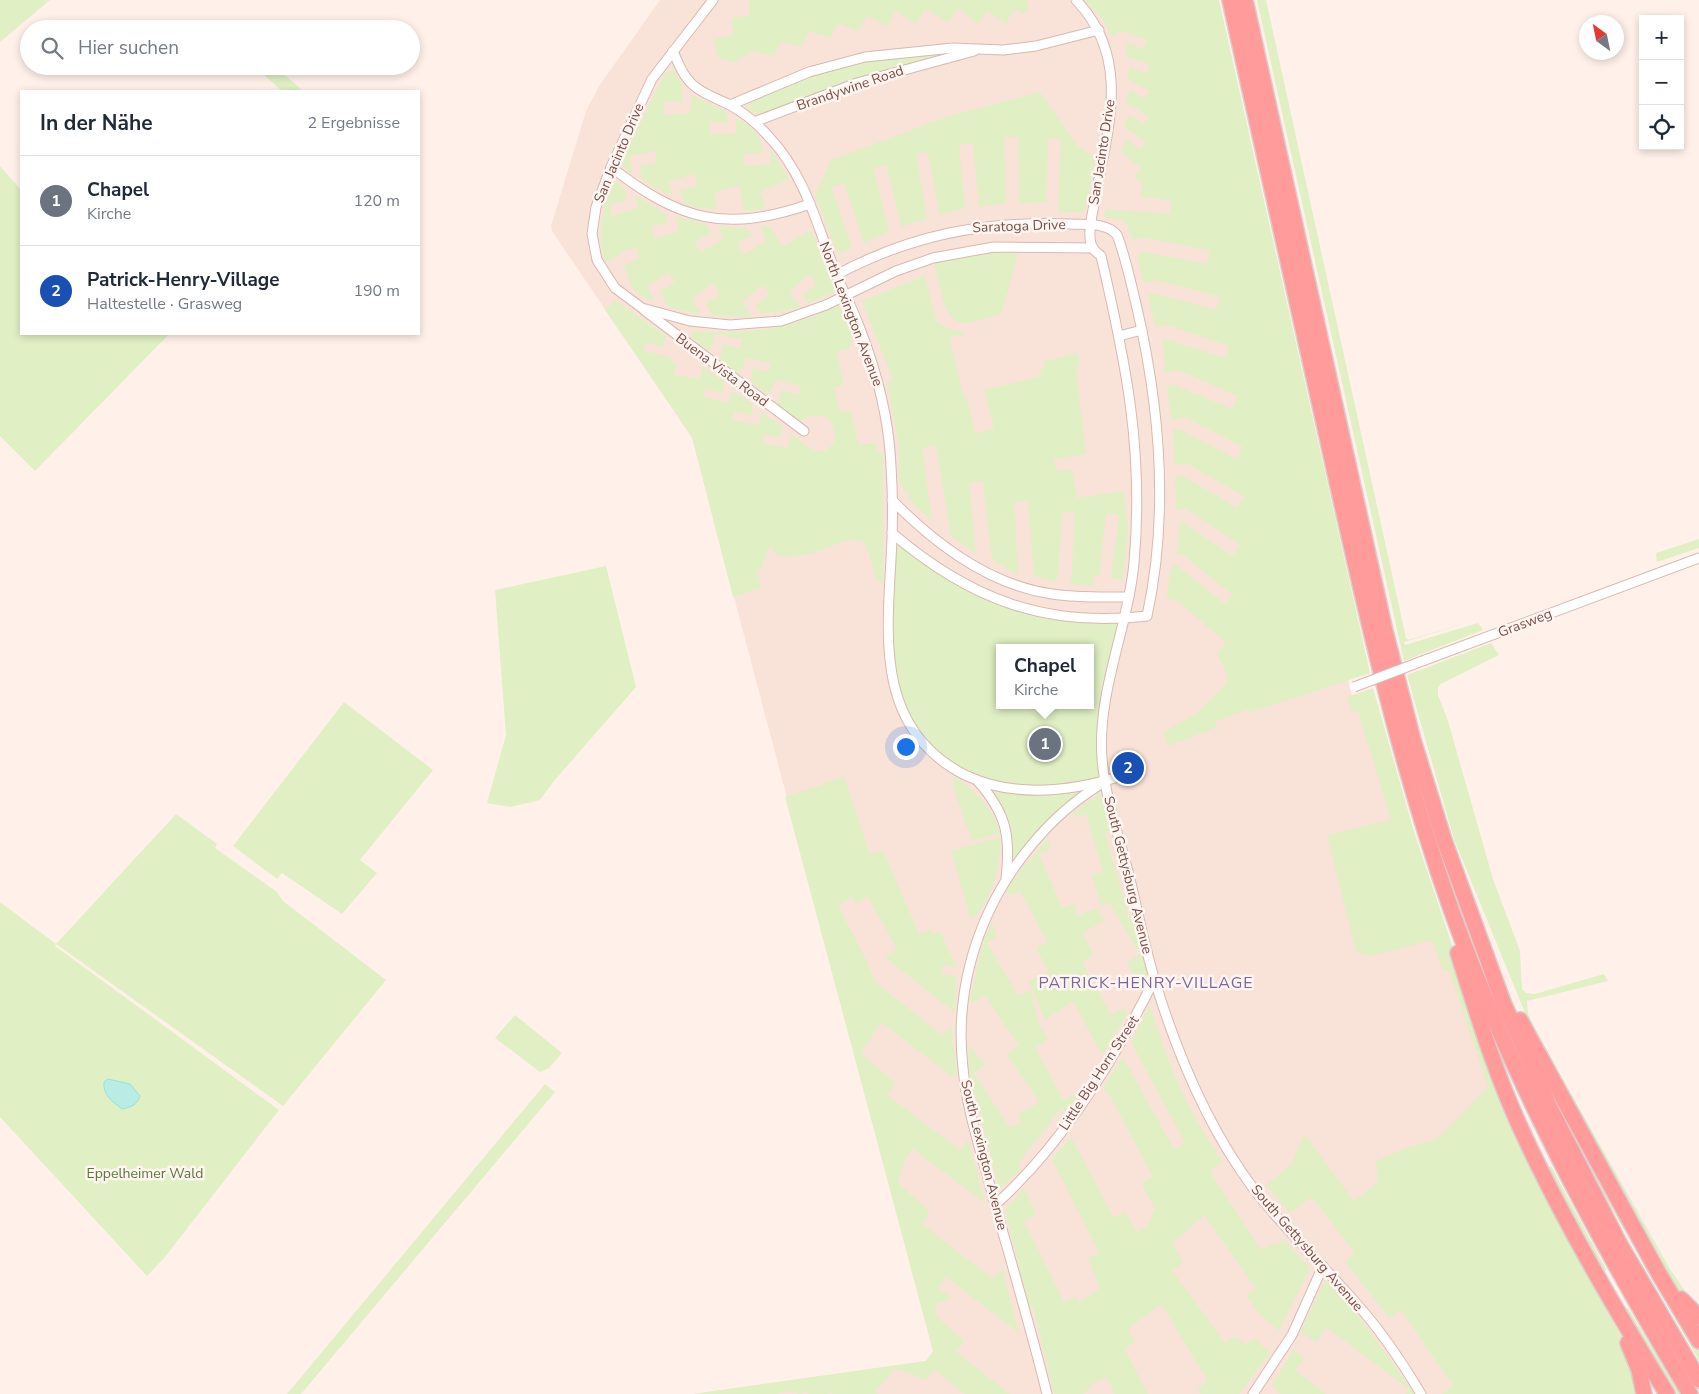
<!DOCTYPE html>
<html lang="de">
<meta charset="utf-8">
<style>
:root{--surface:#fff;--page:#f2f2f3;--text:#1f2937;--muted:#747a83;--line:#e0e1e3;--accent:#111827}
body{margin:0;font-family:"Nunito Sans",sans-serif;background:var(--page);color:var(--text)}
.controls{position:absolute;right:15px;top:15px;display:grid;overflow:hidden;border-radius:0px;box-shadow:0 2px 8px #0003}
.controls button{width:45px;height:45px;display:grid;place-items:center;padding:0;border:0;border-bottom:1px solid var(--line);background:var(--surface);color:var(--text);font:25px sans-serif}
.compass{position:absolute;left:1579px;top:15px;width:45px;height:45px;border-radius:50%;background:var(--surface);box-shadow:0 2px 8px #0003;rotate:327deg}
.you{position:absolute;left:905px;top:746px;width:18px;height:18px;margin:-12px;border:4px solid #fff;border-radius:50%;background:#1a73e8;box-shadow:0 0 0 8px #1a73e833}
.badge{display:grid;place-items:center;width:32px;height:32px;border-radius:50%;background:var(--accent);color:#fff;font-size:16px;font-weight:700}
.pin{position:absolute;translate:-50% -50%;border:2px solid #fff;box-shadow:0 1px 5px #0006}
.popup{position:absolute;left:996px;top:644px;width:98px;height:65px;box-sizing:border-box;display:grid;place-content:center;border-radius:0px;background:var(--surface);filter:drop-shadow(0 1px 4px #0005);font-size:16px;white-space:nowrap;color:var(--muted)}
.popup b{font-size:19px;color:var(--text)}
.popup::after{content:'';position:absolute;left:50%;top:100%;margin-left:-10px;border:10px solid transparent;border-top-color:var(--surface)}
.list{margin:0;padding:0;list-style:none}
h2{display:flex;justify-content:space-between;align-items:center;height:65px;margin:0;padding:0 20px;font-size:21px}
h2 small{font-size:16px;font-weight:400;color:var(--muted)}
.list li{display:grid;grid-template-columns:32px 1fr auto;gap:15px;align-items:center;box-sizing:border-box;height:90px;padding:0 20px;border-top:1px solid var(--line)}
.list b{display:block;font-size:19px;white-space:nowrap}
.list p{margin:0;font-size:16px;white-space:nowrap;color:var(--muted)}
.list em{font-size:16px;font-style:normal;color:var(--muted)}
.icon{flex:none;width:28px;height:28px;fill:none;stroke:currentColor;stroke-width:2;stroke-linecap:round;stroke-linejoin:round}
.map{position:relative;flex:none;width:1699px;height:1394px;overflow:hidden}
.search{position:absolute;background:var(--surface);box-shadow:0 2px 8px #0003;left:20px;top:20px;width:400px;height:55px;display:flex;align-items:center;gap:12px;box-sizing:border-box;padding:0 18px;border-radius:28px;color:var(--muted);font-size:19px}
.panel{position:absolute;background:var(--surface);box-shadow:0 2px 8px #0003;left:20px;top:90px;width:400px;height:245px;border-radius:0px}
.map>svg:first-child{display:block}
.residential{fill:#f9e3d9;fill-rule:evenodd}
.green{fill:#e0efc4;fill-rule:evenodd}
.water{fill:#baece6;stroke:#9fdfd9}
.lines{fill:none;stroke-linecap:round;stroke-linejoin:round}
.street-casing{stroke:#d7b9b1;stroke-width:11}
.highway-casing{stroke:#dbcdcc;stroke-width:18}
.street{stroke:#fff;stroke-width:9}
.highway{stroke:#ff9b9a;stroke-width:15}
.street-bridge-casing{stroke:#d7b9b1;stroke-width:11;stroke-linecap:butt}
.street-bridge{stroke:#fff;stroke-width:9}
.labels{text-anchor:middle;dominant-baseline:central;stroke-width:5;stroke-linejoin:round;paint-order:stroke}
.street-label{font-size:14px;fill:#7d4e48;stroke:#fff6f2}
.park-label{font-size:14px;fill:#5b7739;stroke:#fff6f2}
.quarter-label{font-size:16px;letter-spacing:1px;fill:#7d64a0;stroke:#fff6f2}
</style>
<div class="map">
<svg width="1699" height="1394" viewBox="0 0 1699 1394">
<rect width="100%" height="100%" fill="#fff1e9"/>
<path class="residential" d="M660 0H1215L1356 675 1348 681 1354 701 1373 710 1473 1026 1636 1394H693L926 1361 933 1351 692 438 552 231 551 226 586 111 599 86ZM1000 648H1090V705H1000Z"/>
<g class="green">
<path d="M0 0H50L0 42Z"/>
<path d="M749 0H1027L1028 9 1023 14 1014 9 1006 24 987 10 978 24 958 8 948 22 925 9 916 24 896 11 887 26 867 16 858 31 838 23 830 38 809 31 801 47 781 41 774 56 753 51 734 63 717 56 714 39 733 35 732 18 749 16Z"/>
<path d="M1085 0H1219L1370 673 1251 712 1249 709 1215 722 1217 727 1168 746 1164 732 1197 713 1227 683 1226 672 1217 653 1226 643 1178 601 1167 598 1170 570 1175 564 1225 604 1233 595 1183 555 1177 553 1180 520 1232 556 1240 545 1187 509 1176 510 1175 477 1181 475 1237 508 1244 496 1188 464H1175L1173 430 1179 429 1236 459 1243 447 1185 417 1171 420 1167 387 1172 384 1232 409 1238 396 1178 370 1165 373 1163 338 1224 358 1229 346 1168 325 1155 326 1148 295 1154 293 1216 310 1220 297 1158 280 1144 283 1137 255 1144 252 1207 264 1210 250 1146 238 1133 240 1126 223 1118 219 1105 218V209L1170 214 1171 200 1140 197 1142 186 1135 176 1141 168 1121 152 1126 138 1139 149 1146 142 1124 127 1129 115 1143 124 1149 116 1126 103 1130 90 1145 99 1150 91 1127 79 1130 67 1146 74 1150 65 1126 56 1127 42 1143 49 1147 40 1122 31 1111 37 1103 20Z"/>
<path d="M1257 0H1266L1406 638 1408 640 1476 620 1404 642 1405 645 1478 623 1483 630 1404 661Z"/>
<path d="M960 51 921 60 838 85 770 112 752 113 748 109 751 99 811 74 864 61Z"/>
<path d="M254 66H275L303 91H282Z"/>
<path d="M672 69 682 83V102H664V115L690 113 692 95 726 111 728 122H710V135L736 133V120L739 119C753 129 762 135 762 153H744V166L770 164 771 150 789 179 760 192 764 205 763 209 744 212 739 185 714 193 716 210 686 206 680 190 697 186 695 174 669 181 672 194H667L642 180 640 165 657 164 656 151 630 156 632 174 622 165 621 161 664 75Z"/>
<path d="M1040 92 1077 146 1095 157 1085 212H1058L1061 138H1048L1046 202 1019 203 1018 137H1004L1006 203 979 207 973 143 959 145 965 208 940 215 928 152 916 154 927 218 902 227 886 165 873 168 889 231 864 243 844 183 831 187 852 247 838 254 815 196 831 160 949 116Z"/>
<path d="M0 166 21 190V334H169L35 471 0 436Z"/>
<path d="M618 182 625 190 627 200 610 204 612 216 638 208 635 195 664 213 668 222 651 226 654 239 679 231 676 217 706 224 711 234 695 241 700 252 723 240 719 226 745 228 753 235 737 243 743 255 766 241 761 226H770L783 247 811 230 836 292 808 304 803 295 816 284 809 274 789 292 801 308 762 314 755 305 770 295 763 285 742 301 752 317 713 315 705 304 720 294 713 283 692 299 701 315 668 307 660 291 675 283 669 272 647 286 655 302C631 293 631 288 624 265L640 258 636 247 619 252 620 255 605 262C597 232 602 216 610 188L613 183Z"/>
<path d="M1020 246 1002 311 998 315C988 317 969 325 959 322 943 318 937 273 933 258Z"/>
<path d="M925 276 936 321 949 329 963 332V335L949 338 964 398H967L975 434 994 429 984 390 1041 376 1040 370 1045 368 1043 362 1076 353 1080 358 1076 373 1086 454 1054 459 1056 471 1072 469 1077 498 1117 492 1124 493 1128 530 1123 580 1111 578 1119 515 1106 513 1099 576H1093V586L1071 584 1075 513 1062 512 1058 576 1054 582 1034 576 1028 501 1014 502 1018 574 992 560 983 481 969 483 976 554 951 536 936 446 922 448 932 521 914 504 899 482 898 441 887 383 893 380 862 301Z"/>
<path d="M615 300 666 336 663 347 647 342 643 351 669 357 676 365 674 375 699 379 703 367 725 381 722 393 706 388 703 397 728 403 732 391 753 404 752 416 735 411 733 420 758 425 762 413 783 426 780 438 764 434 761 443 787 448 792 434 808 447 816 451H825L834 443C837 416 822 410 800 421L777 404 782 390 798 395 801 386 776 380 768 396 751 381 752 368 769 372 771 363 746 358 742 370 736 373 720 360 723 344 739 349 742 339 716 334 710 351 696 342 691 334 692 331H695C752 334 787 331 839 305L853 332 850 348 836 352 844 385 834 387 840 412 850 410 859 445 877 443V451L883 453V582H878L864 541 851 539 807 555 778 556 770 546 761 569 756 571 762 587 733 597 692 437 605 310Z"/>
<path d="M892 533 929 562 1009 605 1125 619 1104 707 1105 782 1057 817 1006 879 1008 835 985 789 957 770 911 728 890 665ZM1000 648H1090V705H1000Z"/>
<path d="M1699 539V548L1657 562 1656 553Z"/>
<path d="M606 566 636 687 554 781 540 800 510 807 487 803 506 735 495 590Z"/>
<path d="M1491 643 1499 655 1441 684 1438 687V695L1448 721 1493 879 1520 951 1522 989 1526 993 1535 994 1604 974 1608 981 1527 1001 1528 1014 1538 1035 1670 1269 1687 1294 1699 1306V1313L1685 1300 1666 1270 1530 1025 1454 839 1407 675Z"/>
<path d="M1373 688 1414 832 1459 966 1569 1240 1623 1340 1640 1394H1442L1453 1386 1401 1310 1389 1318 1345 1261 1355 1253 1312 1197 1290 1213 1266 1185 1291 1165 1304 1134 1354 1201 1378 1182 1376 1161 1409 1147 1437 1139 1488 1087 1449 971 1442 969 1432 940 1370 956 1356 951 1327 835 1391 820 1358 711 1352 712 1347 697Z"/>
<path d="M344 702 433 770 360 860 377 873 342 914 282 873 277 879 233 846Z"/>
<path d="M954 776C975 791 993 808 1000 833L972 841 953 786Z"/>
<path d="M844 777 870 854 883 850 919 934 931 929 933 934 941 932 951 956 959 968 944 964 941 973 956 978 955 1013 885 957 897 949 868 897 856 903 852 897 838 906 867 961 874 981 942 1035 951 1025 957 1073 954 1078 881 1022 861 1053 895 1083 887 1095 960 1150 968 1140 985 1203 913 1149 905 1159 898 1183 930 1212 922 1224 993 1279 1002 1268 1019 1333 946 1277 938 1288 952 1298 938 1303 935 1308 937 1317 964 1341 956 1352 1010 1394H965L934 1369 925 1380 895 1368 875 1392 878 1394H833L830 1392 828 1394H810L805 1391 801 1394 787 1391 776 1394H693L926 1361 933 1351 785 797Z"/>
<path d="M1100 793 1112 830 1105 832 1129 919 1134 918 1148 975 1141 987 1127 963 1140 954 1109 902 1101 906 1092 875 1103 872 1086 814 1074 817 1075 811Z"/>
<path d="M176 814 217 844 215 848 277 892 283 901 386 980 283 1106 56 944 55 946 279 1110 165 1257 147 1276 0 1117V902L56 944Z"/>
<path d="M1001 837C1000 866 994 899 971 920L951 851Z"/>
<path d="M1048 838 1050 849 1039 854 1062 908 1074 903 1078 916 1097 908 1104 921 1082 933 1094 955 1082 962 1111 1015 1124 1008 1127 1015 1102 1055 1073 1001 1045 1020 1029 981 1049 972 1036 948 1047 942 1020 891 1009 896 1006 889Z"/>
<path d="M992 923 997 937 987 943 1018 996 1031 990 1038 1022 1048 1040 1035 1047 1063 1100 1076 1094 1077 1098 1066 1111 1061 1109 1018 1164 1021 1169 999 1190 968 1066 969 1045 985 1065 974 1073 1010 1128 1021 1121 1018 1115 1039 1102 1007 1054 1019 1045 984 995 972 1003 970 999 983 942Z"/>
<path d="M1150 1005C1167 1064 1188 1111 1223 1162L1210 1170 1212 1175 1261 1250 1273 1243 1275 1246 1284 1239 1310 1268 1279 1331 1258 1312 1246 1296 1256 1288 1204 1215 1172 1244 1183 1262 1172 1270 1225 1343 1235 1336 1246 1345 1253 1338 1271 1353 1239 1394H1201L1198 1388 1208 1381 1161 1304 1128 1329 1135 1342 1124 1348 1148 1394H1114L1107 1377 1095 1382 1083 1394H1054L1033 1307H1029L1005 1210 1024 1188 1036 1214 1024 1221 1064 1302 1076 1297 1080 1302 1100 1288 1088 1258 1099 1252 1052 1159 1071 1137 1114 1218 1125 1212 1136 1232 1147 1226 1155 1209 1141 1183 1153 1177 1110 1096 1103 1087 1123 1058 1174 1149 1185 1143 1131 1042Z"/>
<path d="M515 1015 562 1053 549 1068 540 1072 495 1038Z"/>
<path d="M545 1084 555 1092 301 1394H287Z"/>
<path d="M1516 1101 1547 1168 1551 1166 1606 1269 1604 1274 1534 1147Z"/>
<path d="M1605 1183 1699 1348V1360L1598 1184Z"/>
<path d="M1325 1280 1355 1311 1415 1394H1405L1409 1389 1326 1327 1316 1342 1301 1331Z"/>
<path d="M1628 1308 1680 1394H1671L1624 1309Z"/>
<path d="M1294 1349 1304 1359 1295 1370 1326 1394H1280L1272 1385Z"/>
</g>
<path class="water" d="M108 1079 130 1084 140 1096C137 1105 132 1107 122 1109 112 1101 103 1096 104 1082Z"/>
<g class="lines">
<g class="street-casing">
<g id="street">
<path d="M713 0 652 79 611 167 596 207 592 234 597 260 615 288 642 308 690 321 730 325 781 321 826 305 896 271 933 258 994 247 1093 248"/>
<path d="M1076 0C1135 61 1105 137 1093 210 1091 220 1087 239 1093 248 1094 251 1098 253 1101 256 1126 363 1144 451 1134 563 1128 628 1097 692 1102 758 1105 799 1120 839 1130 879 1138 913 1145 948 1155 981 1177 1054 1207 1126 1253 1188 1284 1229 1322 1264 1356 1303 1381 1331 1402 1362 1421 1394"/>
<path d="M673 51C678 63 683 76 693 85 703 94 716 98 728 104 743 112 759 125 770 138 805 175 817 225 835 271 842 290 852 307 859 326 877 372 889 417 891 466 893 497 893 529 891 560 886 643 878 731 965 775 1015 799 1074 791 1125 775"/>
<path d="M730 105 809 72 865 57 953 48 1003 50 1036 46 1099 30"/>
<path d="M754 122 857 83 974 51"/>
<path d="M611 167C680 221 726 233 810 204"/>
<path d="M836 275C913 234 984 221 1070 224 1085 225 1107 222 1117 235 1126 258 1131 284 1137 308 1160 408 1169 515 1147 616 1046 628 969 599 892 533"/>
<path d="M644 310 804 431"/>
<path d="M1119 336 1142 330"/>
<path d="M892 500C935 544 989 585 1052 594 1077 598 1103 597 1129 597"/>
<path d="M1425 660 1699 558"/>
<path d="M977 780C1006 813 1011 835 1006 878"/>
<path d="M995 1205C1063 1144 1114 1061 1154 980"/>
<path d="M1047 1394C1031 1329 1012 1265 994 1201 983 1157 967 1113 963 1068 955 998 973 929 1012 871 1035 837 1065 806 1101 784"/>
<path d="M1253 1394 1292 1335 1323 1266"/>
</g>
</g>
<g class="highway-casing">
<g id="highway">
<path d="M1230 0C1263 150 1296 300 1330 450 1364 605 1398 759 1451 909 1512 1080 1597 1238 1690 1394"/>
<path d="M1245 0 1385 631 1413 740 1444 840 1503 1002 1548 1104 1619 1243 1699 1380"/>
<path d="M1458 953C1478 1017 1498 1082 1527 1142 1568 1229 1617 1312 1667 1394"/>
<path d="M1520 1020 1659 1274 1699 1341"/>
<path d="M1681 1299 1699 1317"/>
<path d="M1628 1343 1639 1370 1644 1394"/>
</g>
</g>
<use href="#street" class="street"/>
<use href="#highway" class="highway"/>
<g class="street-bridge-casing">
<path id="street-bridge" d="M1354 687 1425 660"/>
</g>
<use href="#street-bridge" class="street-bridge"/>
</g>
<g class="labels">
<g class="street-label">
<text transform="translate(850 88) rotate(-19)">Brandywine Road</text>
<text transform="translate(1102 152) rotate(-81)">San Jacinto Drive</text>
<text transform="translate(619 153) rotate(-67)">San Jacinto Drive</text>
<text transform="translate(1019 226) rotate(-2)">Saratoga Drive</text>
<text transform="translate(851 314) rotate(69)">North Lexington Avenue</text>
<text transform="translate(722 370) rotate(37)">Buena Vista Road</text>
<text transform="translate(1525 623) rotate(-21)">Grasweg</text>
<text transform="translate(1128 875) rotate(76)">South Gettysburg Avenue</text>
<text transform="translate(1099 1073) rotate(-57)">Little Big Horn Street</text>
<text transform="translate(984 1155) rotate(76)">South Lexington Avenue</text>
<text transform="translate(1307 1248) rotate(49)">South Gettysburg Avenue</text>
</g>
<g class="park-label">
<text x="145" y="1173">Eppelheimer Wald</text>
</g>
<g class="quarter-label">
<text x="1146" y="983">PATRICK-HENRY-VILLAGE</text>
</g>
</g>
</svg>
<div class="controls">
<button>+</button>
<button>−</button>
<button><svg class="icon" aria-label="locate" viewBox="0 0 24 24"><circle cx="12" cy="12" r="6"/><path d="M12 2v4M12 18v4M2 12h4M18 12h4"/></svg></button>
</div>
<svg class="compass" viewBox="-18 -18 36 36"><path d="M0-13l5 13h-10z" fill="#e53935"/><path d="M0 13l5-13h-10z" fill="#747a83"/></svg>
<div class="you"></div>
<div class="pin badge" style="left:1045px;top:744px;background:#6b7280">1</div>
<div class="popup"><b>Chapel</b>Kirche</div>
<div class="pin badge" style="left:1128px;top:768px;background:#1a4fb4">2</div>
<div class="search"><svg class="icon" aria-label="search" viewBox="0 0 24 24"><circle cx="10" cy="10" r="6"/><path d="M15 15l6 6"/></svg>Hier suchen</div>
<section class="panel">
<h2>In der Nähe<small>2 Ergebnisse</small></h2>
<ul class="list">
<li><span class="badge" style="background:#6b7280">1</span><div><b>Chapel</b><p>Kirche</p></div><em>120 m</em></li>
<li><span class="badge" style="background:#1a4fb4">2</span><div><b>Patrick-Henry-Village</b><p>Haltestelle · Grasweg</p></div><em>190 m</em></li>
</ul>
</section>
</div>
